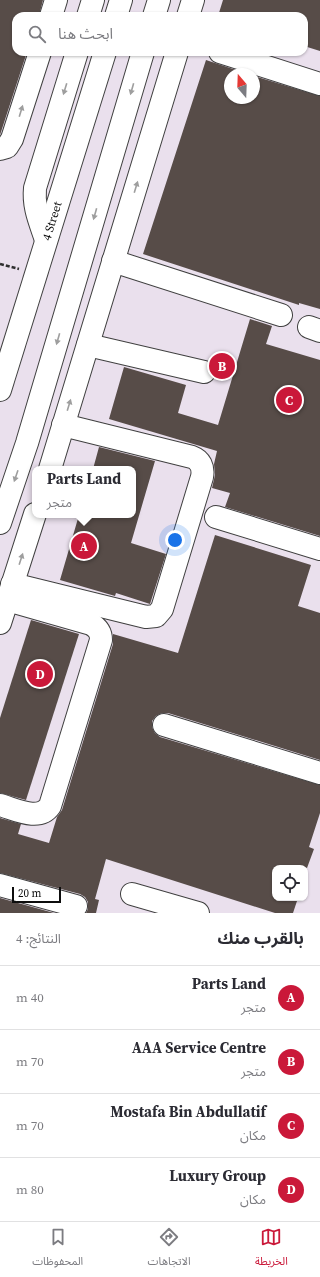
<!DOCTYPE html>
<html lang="ar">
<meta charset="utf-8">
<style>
:root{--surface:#fff;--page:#f2f2f3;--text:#2b2b33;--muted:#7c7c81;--line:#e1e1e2;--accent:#ca1839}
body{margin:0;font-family:"Source Serif 4","Noto Sans Arabic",serif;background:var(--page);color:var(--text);direction:rtl}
.controls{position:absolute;right:12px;bottom:12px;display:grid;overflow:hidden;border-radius:8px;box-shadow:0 1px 3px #0004}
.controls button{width:36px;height:36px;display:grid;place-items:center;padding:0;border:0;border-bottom:1px solid var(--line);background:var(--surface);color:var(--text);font:20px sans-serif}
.compass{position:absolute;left:224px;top:68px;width:36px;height:36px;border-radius:50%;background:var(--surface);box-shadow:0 1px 3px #0004;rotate:341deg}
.scale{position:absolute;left:12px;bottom:10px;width:49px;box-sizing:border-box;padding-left:4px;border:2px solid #0d0d0d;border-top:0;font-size:11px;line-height:14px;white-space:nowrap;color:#0d0d0d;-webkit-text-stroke:3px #fff;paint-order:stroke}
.you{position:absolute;left:175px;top:540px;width:14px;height:14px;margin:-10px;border:3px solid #fff;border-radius:50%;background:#1a73e8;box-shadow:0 0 0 6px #1a73e833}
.badge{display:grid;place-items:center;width:26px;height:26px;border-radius:50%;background:var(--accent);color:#fff;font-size:13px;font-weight:700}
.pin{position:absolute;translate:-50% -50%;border:2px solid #fff;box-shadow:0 1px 4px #0006}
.popup{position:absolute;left:32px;top:466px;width:104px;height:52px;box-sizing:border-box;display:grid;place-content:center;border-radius:8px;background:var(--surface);filter:drop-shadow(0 1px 3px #0005);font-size:13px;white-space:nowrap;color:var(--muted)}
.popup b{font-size:15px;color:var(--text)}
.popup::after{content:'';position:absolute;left:50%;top:100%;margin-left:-8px;border:8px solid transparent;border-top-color:var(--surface)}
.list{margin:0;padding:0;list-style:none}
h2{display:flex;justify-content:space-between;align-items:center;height:52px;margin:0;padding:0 16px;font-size:17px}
h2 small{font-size:13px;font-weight:400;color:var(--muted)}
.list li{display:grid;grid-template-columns:26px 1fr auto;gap:12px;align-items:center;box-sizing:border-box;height:64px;padding:0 16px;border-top:1px solid var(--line)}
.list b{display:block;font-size:15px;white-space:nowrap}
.list p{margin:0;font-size:13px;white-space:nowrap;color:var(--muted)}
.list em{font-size:13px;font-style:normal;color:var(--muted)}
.icon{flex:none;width:22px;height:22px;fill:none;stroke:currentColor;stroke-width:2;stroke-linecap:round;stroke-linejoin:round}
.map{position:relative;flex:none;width:320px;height:913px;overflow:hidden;direction:ltr}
.search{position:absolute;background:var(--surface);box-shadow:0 1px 3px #0004;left:12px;right:12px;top:12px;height:44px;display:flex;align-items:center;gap:10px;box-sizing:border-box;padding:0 14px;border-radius:12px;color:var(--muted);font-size:15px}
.sheet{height:308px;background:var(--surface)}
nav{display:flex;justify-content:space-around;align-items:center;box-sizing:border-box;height:56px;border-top:1px solid var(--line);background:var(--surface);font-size:11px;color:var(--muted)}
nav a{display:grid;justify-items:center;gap:2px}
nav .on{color:var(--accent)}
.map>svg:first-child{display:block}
.industrial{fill:#eae0ed;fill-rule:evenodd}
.building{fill:#574c48}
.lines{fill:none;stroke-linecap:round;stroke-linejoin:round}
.minor-casing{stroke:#404040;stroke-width:24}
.path{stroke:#2f2f2f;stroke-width:2.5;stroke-dasharray:4 2;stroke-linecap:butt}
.minor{stroke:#fff;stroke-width:22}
.oneway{fill:#9e9e9e}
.labels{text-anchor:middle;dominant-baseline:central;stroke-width:4;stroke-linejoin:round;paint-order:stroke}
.street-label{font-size:12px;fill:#0d0d0d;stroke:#fff}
</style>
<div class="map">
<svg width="320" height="913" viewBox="0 0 320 913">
<rect width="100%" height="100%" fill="#fff9ed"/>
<path class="industrial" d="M0 0H320V913H0ZM16 16H304V52H16ZM230 74H254V98H230ZM35 469H133V515H35ZM275 868H305V898H275Z"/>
<g class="building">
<path d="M0 0H43L39 16H16V52H27L0 135Z"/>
<path d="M223 0H320V51L304 46V16H218Z"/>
<path d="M206 60 248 74H230V98H254V76L320 96V309L299 303V305L143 254Z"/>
<path d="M250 319 272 326 266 344 320 360V536L225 507 230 493 212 488 215 475 214 464 217 451 109 419 124 367 186 385 178 413 218 425Z"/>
<path d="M99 447 155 461 131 543 166 554 150 604 116 593 115 596 60 580 79 515H133V469H93Z"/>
<path d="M215 535 311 565 298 606 320 613V760L168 713H162L156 716 152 721V727L155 733 160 737 320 785V813L309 847 314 849 307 868H275V898H298L293 913H275L106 859 95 899 99 900 96 913H86L88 909V902L85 897 80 894 0 873V818L21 824 18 834 49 843 57 817 62 810 113 644V634L178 653Z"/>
<path d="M31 620 79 634 26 800 0 793V718Z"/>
<path d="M0 898 54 913H0Z"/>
</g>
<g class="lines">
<g class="minor-casing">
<g id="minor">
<path d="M51 16 56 0"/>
<path d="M88 16 93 0"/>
<path d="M116 16 121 0"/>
<path d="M154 16 159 0"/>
<path d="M188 16 193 0"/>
<path d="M220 52 320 84"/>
<path d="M0 149 7 147 12 139 40 52"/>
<path d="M46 240C40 222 33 207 35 188L77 52"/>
<path d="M113 261 281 315"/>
<path d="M309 327 320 331"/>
<path d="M88 345 204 372"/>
<path d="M0 390 105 52"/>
<path d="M50 469 177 52"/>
<path d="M216 517 320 549"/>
<path d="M0 523 27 443 143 52"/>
<path d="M12 584 146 617 156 616 162 609 202 477C204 467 200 460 192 457L63 425"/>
<path d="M0 623 35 514"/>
<path d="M164 725 320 773"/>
<path d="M0 805C15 809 39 822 50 806L101 640C101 632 98 628 91 624L7 600"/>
<path d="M0 885 76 906"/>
<path d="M132 894 198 913"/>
</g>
</g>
<path class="path" d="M0 264 19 269"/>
<use href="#minor" class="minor"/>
</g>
<defs><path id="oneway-solid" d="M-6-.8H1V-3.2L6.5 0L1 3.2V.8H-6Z"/></defs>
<g class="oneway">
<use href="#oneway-solid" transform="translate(65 89) rotate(107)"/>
<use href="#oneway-solid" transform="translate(132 89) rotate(106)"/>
<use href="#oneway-solid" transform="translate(21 111) rotate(-73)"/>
<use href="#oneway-solid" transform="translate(136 187) rotate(-73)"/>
<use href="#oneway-solid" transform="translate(95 214) rotate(106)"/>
<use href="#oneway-solid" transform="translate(58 339) rotate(106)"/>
<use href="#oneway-solid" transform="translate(69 405) rotate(-73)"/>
<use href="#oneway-solid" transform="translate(16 476) rotate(109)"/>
<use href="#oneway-solid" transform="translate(21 559) rotate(-72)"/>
</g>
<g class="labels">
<g class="street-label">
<text transform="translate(52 221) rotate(-73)">4 Street</text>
</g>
</g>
</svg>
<div class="controls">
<button><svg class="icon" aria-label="locate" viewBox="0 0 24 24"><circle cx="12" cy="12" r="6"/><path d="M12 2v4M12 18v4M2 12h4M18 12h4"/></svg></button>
</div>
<svg class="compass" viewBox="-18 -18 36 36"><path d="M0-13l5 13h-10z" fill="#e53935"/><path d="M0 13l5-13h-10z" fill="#7c7c81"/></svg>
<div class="scale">20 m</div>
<div class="you"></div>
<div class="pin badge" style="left:84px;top:546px">A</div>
<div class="popup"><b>Parts Land</b>متجر</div>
<div class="pin badge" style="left:222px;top:366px">B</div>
<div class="pin badge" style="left:289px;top:400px">C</div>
<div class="pin badge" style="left:40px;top:674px">D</div>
<div class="search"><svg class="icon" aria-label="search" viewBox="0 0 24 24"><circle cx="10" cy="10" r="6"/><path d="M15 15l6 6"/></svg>ابحث هنا</div>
</div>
<section class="sheet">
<h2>بالقرب منك<small>النتائج: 4</small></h2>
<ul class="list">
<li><span class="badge">A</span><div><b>Parts Land</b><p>متجر</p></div><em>40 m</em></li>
<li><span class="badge">B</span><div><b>AAA Service Centre</b><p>متجر</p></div><em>70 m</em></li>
<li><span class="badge">C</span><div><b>Mostafa Bin Abdullatif</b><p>مكان</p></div><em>70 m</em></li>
<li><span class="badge">D</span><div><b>Luxury Group</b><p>مكان</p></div><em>80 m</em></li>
</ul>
</section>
<nav>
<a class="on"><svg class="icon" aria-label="map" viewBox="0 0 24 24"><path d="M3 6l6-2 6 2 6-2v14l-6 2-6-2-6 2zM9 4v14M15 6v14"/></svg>الخريطة</a>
<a><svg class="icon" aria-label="directions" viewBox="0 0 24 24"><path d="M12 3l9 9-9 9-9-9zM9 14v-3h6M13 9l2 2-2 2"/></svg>الاتجاهات</a>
<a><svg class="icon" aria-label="saved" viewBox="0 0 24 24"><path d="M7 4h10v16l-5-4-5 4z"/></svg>المحفوظات</a>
</nav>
